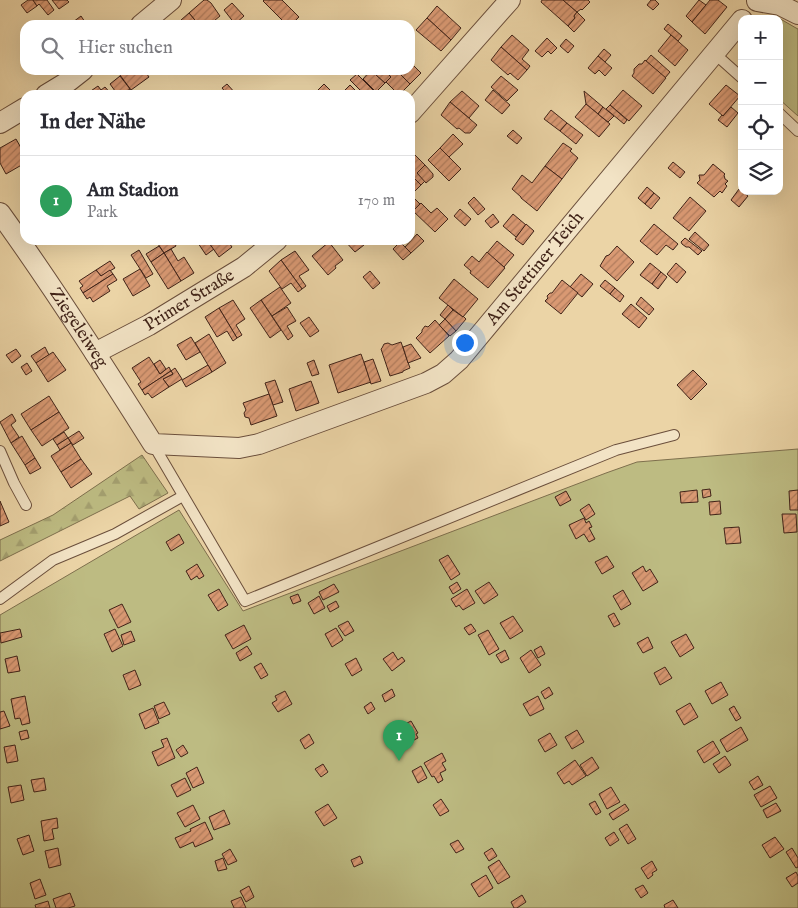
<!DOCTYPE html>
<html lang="de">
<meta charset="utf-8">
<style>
:root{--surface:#fff;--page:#f2f2f3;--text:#2b2b33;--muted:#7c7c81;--line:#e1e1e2;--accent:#0b8043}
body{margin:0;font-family:"IM FELL English",serif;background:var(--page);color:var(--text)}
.controls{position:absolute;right:15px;top:15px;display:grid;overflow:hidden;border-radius:10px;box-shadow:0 5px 20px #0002}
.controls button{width:45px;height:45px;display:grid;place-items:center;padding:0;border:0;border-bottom:1px solid var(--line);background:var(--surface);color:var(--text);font:25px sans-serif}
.you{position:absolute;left:464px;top:342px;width:18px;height:18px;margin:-12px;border:4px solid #fff;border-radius:50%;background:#1a73e8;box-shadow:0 0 0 8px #1a73e833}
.badge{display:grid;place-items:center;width:32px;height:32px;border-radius:50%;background:var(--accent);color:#fff;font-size:16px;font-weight:700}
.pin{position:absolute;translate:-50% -41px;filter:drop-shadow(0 1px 2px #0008)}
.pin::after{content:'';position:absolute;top:26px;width:18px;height:15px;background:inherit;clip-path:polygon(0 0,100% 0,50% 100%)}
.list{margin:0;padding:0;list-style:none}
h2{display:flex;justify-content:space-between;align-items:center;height:65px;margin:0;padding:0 20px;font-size:21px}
h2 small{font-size:16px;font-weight:400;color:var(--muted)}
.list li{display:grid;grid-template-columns:32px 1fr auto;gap:15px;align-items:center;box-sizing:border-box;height:90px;padding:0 20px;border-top:1px solid var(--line)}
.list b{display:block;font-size:19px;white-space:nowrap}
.list p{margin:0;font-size:16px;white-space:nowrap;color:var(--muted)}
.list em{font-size:16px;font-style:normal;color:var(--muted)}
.icon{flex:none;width:28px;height:28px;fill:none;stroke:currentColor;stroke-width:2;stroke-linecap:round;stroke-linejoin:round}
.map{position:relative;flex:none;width:798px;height:908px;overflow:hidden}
.search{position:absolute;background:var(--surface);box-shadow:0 5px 20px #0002;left:20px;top:20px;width:395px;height:55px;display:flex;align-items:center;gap:12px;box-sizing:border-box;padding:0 18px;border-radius:15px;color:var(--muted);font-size:19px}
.panel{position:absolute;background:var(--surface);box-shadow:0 5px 20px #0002;left:20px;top:90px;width:395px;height:155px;border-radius:15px}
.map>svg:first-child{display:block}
.green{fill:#bdbb82;stroke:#7e6f4d}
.forest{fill:url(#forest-firs);stroke:#7e6f4d}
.building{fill:url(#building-hatch);stroke:#402318}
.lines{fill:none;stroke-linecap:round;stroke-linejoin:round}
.lane-casing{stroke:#6b4f3c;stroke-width:12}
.street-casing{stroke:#6b4f3c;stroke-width:22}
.lane{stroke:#f2e3c5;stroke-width:10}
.street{stroke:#f2e3c5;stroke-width:20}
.labels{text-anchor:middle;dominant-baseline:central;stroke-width:4.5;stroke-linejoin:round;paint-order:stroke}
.street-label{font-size:18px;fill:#402318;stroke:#f2e3c5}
</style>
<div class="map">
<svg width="798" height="908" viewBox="0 0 798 908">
<defs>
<pattern id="forest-firs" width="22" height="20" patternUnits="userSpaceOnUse" patternTransform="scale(1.25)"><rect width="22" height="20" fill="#bdbb82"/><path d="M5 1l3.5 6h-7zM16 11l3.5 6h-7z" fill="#a4a070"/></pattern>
<pattern id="building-hatch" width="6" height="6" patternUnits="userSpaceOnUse" patternTransform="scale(1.25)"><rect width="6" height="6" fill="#d99973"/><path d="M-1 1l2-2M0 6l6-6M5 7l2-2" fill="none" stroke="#b17c5d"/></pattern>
</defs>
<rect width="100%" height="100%" fill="#ebd4a6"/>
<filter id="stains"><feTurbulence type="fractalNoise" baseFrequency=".004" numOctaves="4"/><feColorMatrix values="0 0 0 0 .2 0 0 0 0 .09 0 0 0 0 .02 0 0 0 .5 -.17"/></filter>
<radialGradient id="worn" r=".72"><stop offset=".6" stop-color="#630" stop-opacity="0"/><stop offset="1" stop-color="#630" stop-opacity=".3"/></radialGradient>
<g class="green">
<path d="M777 17 796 28 798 29V116L779 99V19H772Z"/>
<path d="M798 449V908H0V615L179 510 243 611 606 473 637 462Z"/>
</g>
<path class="forest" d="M142 455 168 493 139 509 130 496 0 561V540L53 515Z"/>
<g class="building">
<path d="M28 0H33L37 6 27 13 21 5Z"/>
<path d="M33 0H47L54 10 48 15 39 4 37 6Z"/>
<path d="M52 0H67L69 2 59 9Z"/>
<path d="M204 0H207L211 3 220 16 209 25H199L189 13Z"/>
<path d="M264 0H282L299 17 291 25H287L263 1Z"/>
<path d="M542 0H563L577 12 574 16 575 18 568 26 541 2Z"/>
<path d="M563 0H588L590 2 582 10 581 9 577 12Z"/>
<path d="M651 0H655L659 4 653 10 647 5Z"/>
<path d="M699 0 706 5 692 22 686 16Z"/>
<path d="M710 0H718L727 7 705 34 692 22Z"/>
<path d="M232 3 244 16 235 24 224 10Z"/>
<path d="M437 6 461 28 451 40 427 18Z"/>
<path d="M577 12 585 20 574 32 568 26 575 18 574 16Z"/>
<path d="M189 13 199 25H186L181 20Z"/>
<path d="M81 16 87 25H69Z"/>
<path d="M427 18 451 40 441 51 416 30Z"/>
<path d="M668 24 682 36 678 41 664 29Z"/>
<path d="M512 35 529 50 522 59 530 66 527 70 501 47Z"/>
<path d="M671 35 688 50 675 66 658 51Z"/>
<path d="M547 38 557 48 551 54 548 51 542 57 535 51Z"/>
<path d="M566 39 574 46 568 53 560 46Z"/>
<path d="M501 47 527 70 518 80 510 73 508 75 491 60Z"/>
<path d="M604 49 611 55 605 62 598 56Z"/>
<path d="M651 55 670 72 665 78 646 61Z"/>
<path d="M598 56 612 68 605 76 599 70 595 74 588 68Z"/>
<path d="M645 60 666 78 653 94 632 76 634 73V69L639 64H642Z"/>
<path d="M410 62 421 73 410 84 396 70H410Z"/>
<path d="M119 70H144L149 77 131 90 117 71Z"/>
<path d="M371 70 385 83 376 92 363 79Z"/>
<path d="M378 70H384L391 77 385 83 375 74Z"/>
<path d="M384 70H396L410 84 399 95 386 82 391 77Z"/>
<path d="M357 74 374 91 370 95H365L350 80Z"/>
<path d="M120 76 130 89 121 95H118L110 84Z"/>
<path d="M501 76 518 90 507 101 491 87Z"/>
<path d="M227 84 237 95H228L222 88Z"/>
<path d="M324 84 335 95H323L318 90Z"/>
<path d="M350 85 358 93 356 95H340Z"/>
<path d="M726 85 740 96 723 116 709 104Z"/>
<path d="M98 86 101 90 105 87 112 95H85Z"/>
<path d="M493 90 510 105 502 114 485 100Z"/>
<path d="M623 90 642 106 629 121 610 105Z"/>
<path d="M462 91 479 106 469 118 450 102Z"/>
<path d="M584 91 603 107 598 114 586 104Z"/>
<path d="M450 102 477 125 470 133H465L459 128 457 129 441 115Z"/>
<path d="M586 104 610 124 599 137 575 117Z"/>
<path d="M610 105 627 120 624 124 606 109Z"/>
<path d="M603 107 614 116 608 122 598 114Z"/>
<path d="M731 107 738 113 727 127 718 120 722 115 723 116Z"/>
<path d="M551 110 567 123 560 131 544 119Z"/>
<path d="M567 123 583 135 576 144 560 131Z"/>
<path d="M513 130 522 138 517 144 507 136Z"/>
<path d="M453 134 463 144 449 157 440 148Z"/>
<path d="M16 139 25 155V163L6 174 0 163V148Z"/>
<path d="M563 143 572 149 570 151 578 158 562 179 545 166Z"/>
<path d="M440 148 461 169 449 181 428 160Z"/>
<path d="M410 150 425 165 417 173 425 181 421 185 410 174Z"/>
<path d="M673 162 685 172 680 178 668 168Z"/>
<path d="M713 164 725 174 724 175 725 179 728 181 725 184 727 186 722 193 720 191 714 197 697 183 700 180 699 175H704Z"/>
<path d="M425 165 433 174V177L426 183 417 173Z"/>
<path d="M545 166 562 179 537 211 521 198V197L512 189 522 175 532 183Z"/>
<path d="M410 174 421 185 410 196Z"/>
<path d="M647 187 654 193 645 204 638 198Z"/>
<path d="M739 189 748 196 739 207 731 200Z"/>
<path d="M654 193 660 198 651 209 645 204Z"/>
<path d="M411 195 420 204 410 214V196Z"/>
<path d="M474 197 485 209 478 215 468 203Z"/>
<path d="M690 197 706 211 689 231 673 218Z"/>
<path d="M421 203 431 213 437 208 448 219 435 232 413 211Z"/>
<path d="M460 209 471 219 465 226 454 216Z"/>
<path d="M493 214 499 222 491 228 485 221Z"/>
<path d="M513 214 526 225 516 237 503 226Z"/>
<path d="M526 224 534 231 523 245 515 239Z"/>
<path d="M654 224 678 244 673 250 666 245 657 255 640 241Z"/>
<path d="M695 232 709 245 704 251 689 239Z"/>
<path d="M417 234 424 241 411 253 405 247Z"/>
<path d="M685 238 702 251 698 255 689 247H686L682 244 681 242Z"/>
<path d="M165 240H173L176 246 164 253 158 244Z"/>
<path d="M196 240H207L214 249 206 255Z"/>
<path d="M207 240H227L232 247 219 257Z"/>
<path d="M344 240H366L362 243 364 245 355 252Z"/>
<path d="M497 241 514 255 504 267 487 253Z"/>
<path d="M329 242 343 260 335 266 336 268 328 275 312 256Z"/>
<path d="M400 242 411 253 403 260 393 249Z"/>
<path d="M159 246 164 253 151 262 146 254Z"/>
<path d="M617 246 634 262 617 281 600 266 606 256 609 255Z"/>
<path d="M171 249 178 261 184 257 194 273 181 281 164 253Z"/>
<path d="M139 250 153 274 146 278 131 255Z"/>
<path d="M295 251 309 270 299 276 306 286 302 289 281 260Z"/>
<path d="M487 252 505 268 488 288 470 273 471 271 464 265 472 256 479 262Z"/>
<path d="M164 253 181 281 168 289 151 262Z"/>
<path d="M281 260 302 289 298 292 291 283 282 289 269 271Z"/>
<path d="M110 261 115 268 101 276 96 270Z"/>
<path d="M650 263 661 272 652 284 640 275Z"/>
<path d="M676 263 686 272 677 283 667 274Z"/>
<path d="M140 269 150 286 133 296 123 279Z"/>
<path d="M96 270 101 276 110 270 113 274 83 293 80 288 83 286 79 281Z"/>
<path d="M370 271 380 283 373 289 363 277Z"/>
<path d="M661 272 667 277 658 289 652 284Z"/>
<path d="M113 274 117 280 107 286 110 291 93 302 90 297 87 299 83 293Z"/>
<path d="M581 274 593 284 582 297 570 287Z"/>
<path d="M454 279 478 299 463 317 439 298Z"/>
<path d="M562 280 578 293 561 314 545 301 548 298 547 296 550 293H552Z"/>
<path d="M605 280 615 288 610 294 600 286Z"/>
<path d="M280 287 291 303 272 316 261 300Z"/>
<path d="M615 288 624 296 620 302 610 294Z"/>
<path d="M641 297 654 309 649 315 636 304Z"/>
<path d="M233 300 245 319 236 325 242 335 237 338 219 308Z"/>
<path d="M261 300 281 330 270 338 250 308Z"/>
<path d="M631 304 647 318 639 328 622 314Z"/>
<path d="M448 305 453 310 445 319 440 315Z"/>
<path d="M287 307 296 321 287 326 293 336 288 340 272 316Z"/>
<path d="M219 308 237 338 233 341 227 331 217 337 205 317Z"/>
<path d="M453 310 463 317V316L466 319 456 331 445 319Z"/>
<path d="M309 317 319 331 310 337 300 323Z"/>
<path d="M445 319 456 331 450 336 439 325Z"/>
<path d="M435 320 449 336 430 353 416 338 422 332V330L425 326 428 327Z"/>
<path d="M209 334 226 363 212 372 195 343Z"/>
<path d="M191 337 200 352 186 360 177 345Z"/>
<path d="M401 342 410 368 403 371V372L390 376 381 349 382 348 384 344 388 343 392 345Z"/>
<path d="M411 344 421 358 408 363 403 347Z"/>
<path d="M45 347 49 355 36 363 31 356Z"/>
<path d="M16 349 21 356 12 363 6 355Z"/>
<path d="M53 352 66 370 48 382 36 363Z"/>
<path d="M361 354 371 382 338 393 329 365Z"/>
<path d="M149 357 160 374 169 367 171 371 142 390 138 384 141 382 132 368Z"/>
<path d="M373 359 381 381 371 384 364 362Z"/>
<path d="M160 360 166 369 160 374 154 364Z"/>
<path d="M314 360 319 374 312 376 307 363Z"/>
<path d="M27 363 32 371 26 375 21 367Z"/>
<path d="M208 365 212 372 186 387 182 380Z"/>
<path d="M175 368 182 379 169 387 163 379 173 374 171 371Z"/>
<path d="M693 370 707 384 691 400 677 385Z"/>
<path d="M171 371 173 374 163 379 169 387 152 398 148 393 145 395 142 390Z"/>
<path d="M275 380 283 402 273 405 265 383Z"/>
<path d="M311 381 319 403 296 411 289 389Z"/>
<path d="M269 394 277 416 251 425 249 418 245 417 244 413 246 410 243 403Z"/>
<path d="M49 396 59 412 31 430 21 414Z"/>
<path d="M59 412 69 428 42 446 31 430Z"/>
<path d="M12 414 16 421 11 425 19 437 11 443 0 422Z"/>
<path d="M79 431 84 438 73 445 68 438Z"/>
<path d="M64 432 68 438 57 445 53 439Z"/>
<path d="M22 436 35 458 25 465 11 443Z"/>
<path d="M68 438 71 443 60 450 57 445Z"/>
<path d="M71 443 81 459 61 472 51 456Z"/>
<path d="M35 458 41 468 30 474 25 465Z"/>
<path d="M81 459 92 474 71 488 61 472Z"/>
<path d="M710 489 711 496 703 498 702 490Z"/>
<path d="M697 490 698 502 681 503 680 492Z"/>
<path d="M798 490V510H790L789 491Z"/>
<path d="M566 491 571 500 560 506 555 497Z"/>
<path d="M0 501 9 522 0 526Z"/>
<path d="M720 501 721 514 710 515 709 502Z"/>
<path d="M589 504 595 514 586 520 580 510Z"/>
<path d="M782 514H796L797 532 784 533Z"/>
<path d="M584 518 586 523 589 521 592 527 589 528 595 539 589 542 584 534 576 539 569 525Z"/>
<path d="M739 527 741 543 726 544 724 528Z"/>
<path d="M179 534 184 543 171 551 166 542Z"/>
<path d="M448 555 460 574 451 580 439 560Z"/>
<path d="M607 556 614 567 602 574 595 562Z"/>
<path d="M197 564 204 576 199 579 197 576 191 580 186 571Z"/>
<path d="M643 566 646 572 650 569 658 582 643 591 632 573Z"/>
<path d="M457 582 461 589 453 594 449 587Z"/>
<path d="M489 582 498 595 484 604 475 591Z"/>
<path d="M334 584 339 592 323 600 319 592Z"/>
<path d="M219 589 228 605 218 611 208 595Z"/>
<path d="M467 589 475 603 463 610 459 605 456 607 451 599Z"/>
<path d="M623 590 631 604 621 610 613 596Z"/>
<path d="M298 594 301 601 293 604 290 597Z"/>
<path d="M319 596 325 608 314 614 308 603Z"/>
<path d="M336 601 339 607 330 612 327 606Z"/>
<path d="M122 604 131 622 118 628 109 610Z"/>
<path d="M614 613 620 624 614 627 608 616Z"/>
<path d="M513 616 523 631 510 639 500 623Z"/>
<path d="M348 621 354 631 345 636 338 626Z"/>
<path d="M471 624 476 631 469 635 464 628Z"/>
<path d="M244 625 251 639 233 649 225 635Z"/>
<path d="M336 628 343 640 332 647 325 634Z"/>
<path d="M20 629 22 637 1 643 0 633Z"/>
<path d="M115 629 123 646 112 652 104 634Z"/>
<path d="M488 630 499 649 489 655 478 635Z"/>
<path d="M131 631 135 641 124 645 121 635Z"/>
<path d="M686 634 694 648 680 657 671 642Z"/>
<path d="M648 637 653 648 643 653 637 643Z"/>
<path d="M247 646 252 654 240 661 236 653Z"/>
<path d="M541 646 545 654 538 658 534 650Z"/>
<path d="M505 650 509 659 501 663 496 655Z"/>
<path d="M531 650 541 665 529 673 520 658Z"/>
<path d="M393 652 398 660 402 657 405 661 392 671 383 659Z"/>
<path d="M17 656 20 671 8 673 5 659Z"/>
<path d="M356 658 362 670 352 676 345 664Z"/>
<path d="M261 663 268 675 261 679 254 667Z"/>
<path d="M665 667 672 678 660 685 654 673Z"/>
<path d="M135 670 141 685 129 690 123 675Z"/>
<path d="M721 682 728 695 712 704 705 691Z"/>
<path d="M549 687 553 694 545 699 541 692Z"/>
<path d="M392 689 395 696 385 702 382 695Z"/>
<path d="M285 691 292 704 278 712 272 703 277 700 275 696Z"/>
<path d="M25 696 30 723 22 725 20 718 15 719 11 699Z"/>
<path d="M538 696 544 709 530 716 523 704Z"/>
<path d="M164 702 170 714 159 719 154 706Z"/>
<path d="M371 702 375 709 368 714 364 707Z"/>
<path d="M690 703 698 717 684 725 676 711Z"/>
<path d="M734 706 741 718 736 721 729 709Z"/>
<path d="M153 708 159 723 145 729 139 714Z"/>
<path d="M4 711 10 726 0 729V712Z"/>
<path d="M411 721 418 733 416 734 418 738 410 742 401 726Z"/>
<path d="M741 727 748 740 727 752 720 740Z"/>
<path d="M27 730 29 738 21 740 19 732Z"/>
<path d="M577 730 584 742 572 749 565 737Z"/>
<path d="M550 733 557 745 545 752 538 740Z"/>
<path d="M309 734 314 743 305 749 300 740Z"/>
<path d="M399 734 407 748 396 754 388 740Z"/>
<path d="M167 738 175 758 158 766 152 752 164 747 161 740Z"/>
<path d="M713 741 720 753 704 763 697 751Z"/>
<path d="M15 745 18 761 7 763 4 747Z"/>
<path d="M183 745 188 753 181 757 176 750Z"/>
<path d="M442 753 446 761 442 763 446 770 440 773 443 780 438 783 434 776 432 777 424 763Z"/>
<path d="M725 756 731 765 719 773 713 764Z"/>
<path d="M592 757 599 768 587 776 580 765Z"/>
<path d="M575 760 586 776 572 785 569 781 564 784 557 773Z"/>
<path d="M323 764 328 772 321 777 315 769Z"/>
<path d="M421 766 427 778 418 783 412 771Z"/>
<path d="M197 767 204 783 193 788 186 773Z"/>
<path d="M758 776 763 785 754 790 749 782Z"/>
<path d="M44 778 46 790 34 792 31 780Z"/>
<path d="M185 778 191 790 177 797 171 785Z"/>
<path d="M21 785 24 800 11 803 8 787Z"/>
<path d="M770 786 777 798 761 807 754 795Z"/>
<path d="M611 787 620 802 607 809 599 794Z"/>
<path d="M441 799 449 811 440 816 433 805Z"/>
<path d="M595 801 601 812 596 815 589 804Z"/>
<path d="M776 803 781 811 767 818 763 810Z"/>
<path d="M328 804 337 818 324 826 315 812Z"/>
<path d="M625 804 629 810 613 820 609 814Z"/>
<path d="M193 805 200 819 185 827 177 813Z"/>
<path d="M224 810 230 824 214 830 209 817Z"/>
<path d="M57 818 58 828 52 829 54 839 44 841 41 821Z"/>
<path d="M205 822 213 839 195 847 193 842 180 848 175 838 191 831 190 829Z"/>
<path d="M627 824 636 839 628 844 619 829Z"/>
<path d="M614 832 619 840 610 846 605 838Z"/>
<path d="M29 835 34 851 23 855 17 839Z"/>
<path d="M775 837 784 849 770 858 762 845Z"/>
<path d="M458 840 464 849 456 853 450 844Z"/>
<path d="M58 848 61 865 49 868 45 851Z"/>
<path d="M492 848 497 856 489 861 484 853Z"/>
<path d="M792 848 798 858V867L796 868 786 852Z"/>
<path d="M230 849 237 861 228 865 222 854Z"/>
<path d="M360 856 363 863 354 867 351 860Z"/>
<path d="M223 858 227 869 218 871 215 861Z"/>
<path d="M499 860 510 877 498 884 488 867Z"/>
<path d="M652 861 657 870 652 873 653 875 648 879 641 868Z"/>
<path d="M796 872 798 876V883L792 887 786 878Z"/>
<path d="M486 875 493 888 479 897 471 884Z"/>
<path d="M40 879 46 895 35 899 30 883Z"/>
<path d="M643 885 648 893 641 898 635 889Z"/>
<path d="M249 886 254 897 246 902 240 891Z"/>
<path d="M70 893 75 906 68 908H56L53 899Z"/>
<path d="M522 895 526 902 517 908H514L511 902Z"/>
<path d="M241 897 246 908H234L231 901Z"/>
<path d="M673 900 678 908H665L664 905Z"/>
<path d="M48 901 50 908H36L35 905Z"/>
</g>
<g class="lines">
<g class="lane-casing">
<g id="lane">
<path d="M714 53 742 78"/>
<path d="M779 113 798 131"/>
<path d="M153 444 245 601 616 450 674 435"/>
<path d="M0 451 14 483 26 505"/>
<path d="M0 599 53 560 115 534 183 496"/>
</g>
</g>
<g class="street-casing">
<g id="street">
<path d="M757 1 780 5 798 14"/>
<path d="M141 25 171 0"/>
<path d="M46 95 69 81 83 70"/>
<path d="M410 113 510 0"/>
<path d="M0 123 25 108"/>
<path id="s1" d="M0 213C54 288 104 366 153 444L239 448 259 444 426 383 443 374 459 360 742 20"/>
<path id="s2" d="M95 353 149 325 244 267 277 240"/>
</g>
</g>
<use href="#lane" class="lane"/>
<use href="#street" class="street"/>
</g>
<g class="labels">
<g class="street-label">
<text stroke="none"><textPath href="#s1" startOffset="721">Am Stettiner Teich</textPath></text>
<text stroke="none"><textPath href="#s2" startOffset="108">Primer Straße</textPath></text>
<text stroke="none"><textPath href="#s1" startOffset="139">Ziegeleiweg</textPath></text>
</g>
</g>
<rect width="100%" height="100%" filter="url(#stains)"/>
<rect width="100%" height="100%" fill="url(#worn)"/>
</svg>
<div class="controls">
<button>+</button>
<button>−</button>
<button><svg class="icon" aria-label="locate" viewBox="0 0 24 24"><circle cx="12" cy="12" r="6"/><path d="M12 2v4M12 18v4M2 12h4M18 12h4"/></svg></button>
<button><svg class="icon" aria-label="layers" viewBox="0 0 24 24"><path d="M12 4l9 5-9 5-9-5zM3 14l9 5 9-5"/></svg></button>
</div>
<div class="you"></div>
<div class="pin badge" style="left:399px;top:761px;background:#2e9e5b">1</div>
<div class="search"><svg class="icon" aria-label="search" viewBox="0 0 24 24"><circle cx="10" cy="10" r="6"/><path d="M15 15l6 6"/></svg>Hier suchen</div>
<section class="panel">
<h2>In der Nähe<small></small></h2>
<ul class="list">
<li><span class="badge" style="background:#2e9e5b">1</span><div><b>Am Stadion</b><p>Park</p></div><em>170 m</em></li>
</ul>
</section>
</div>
